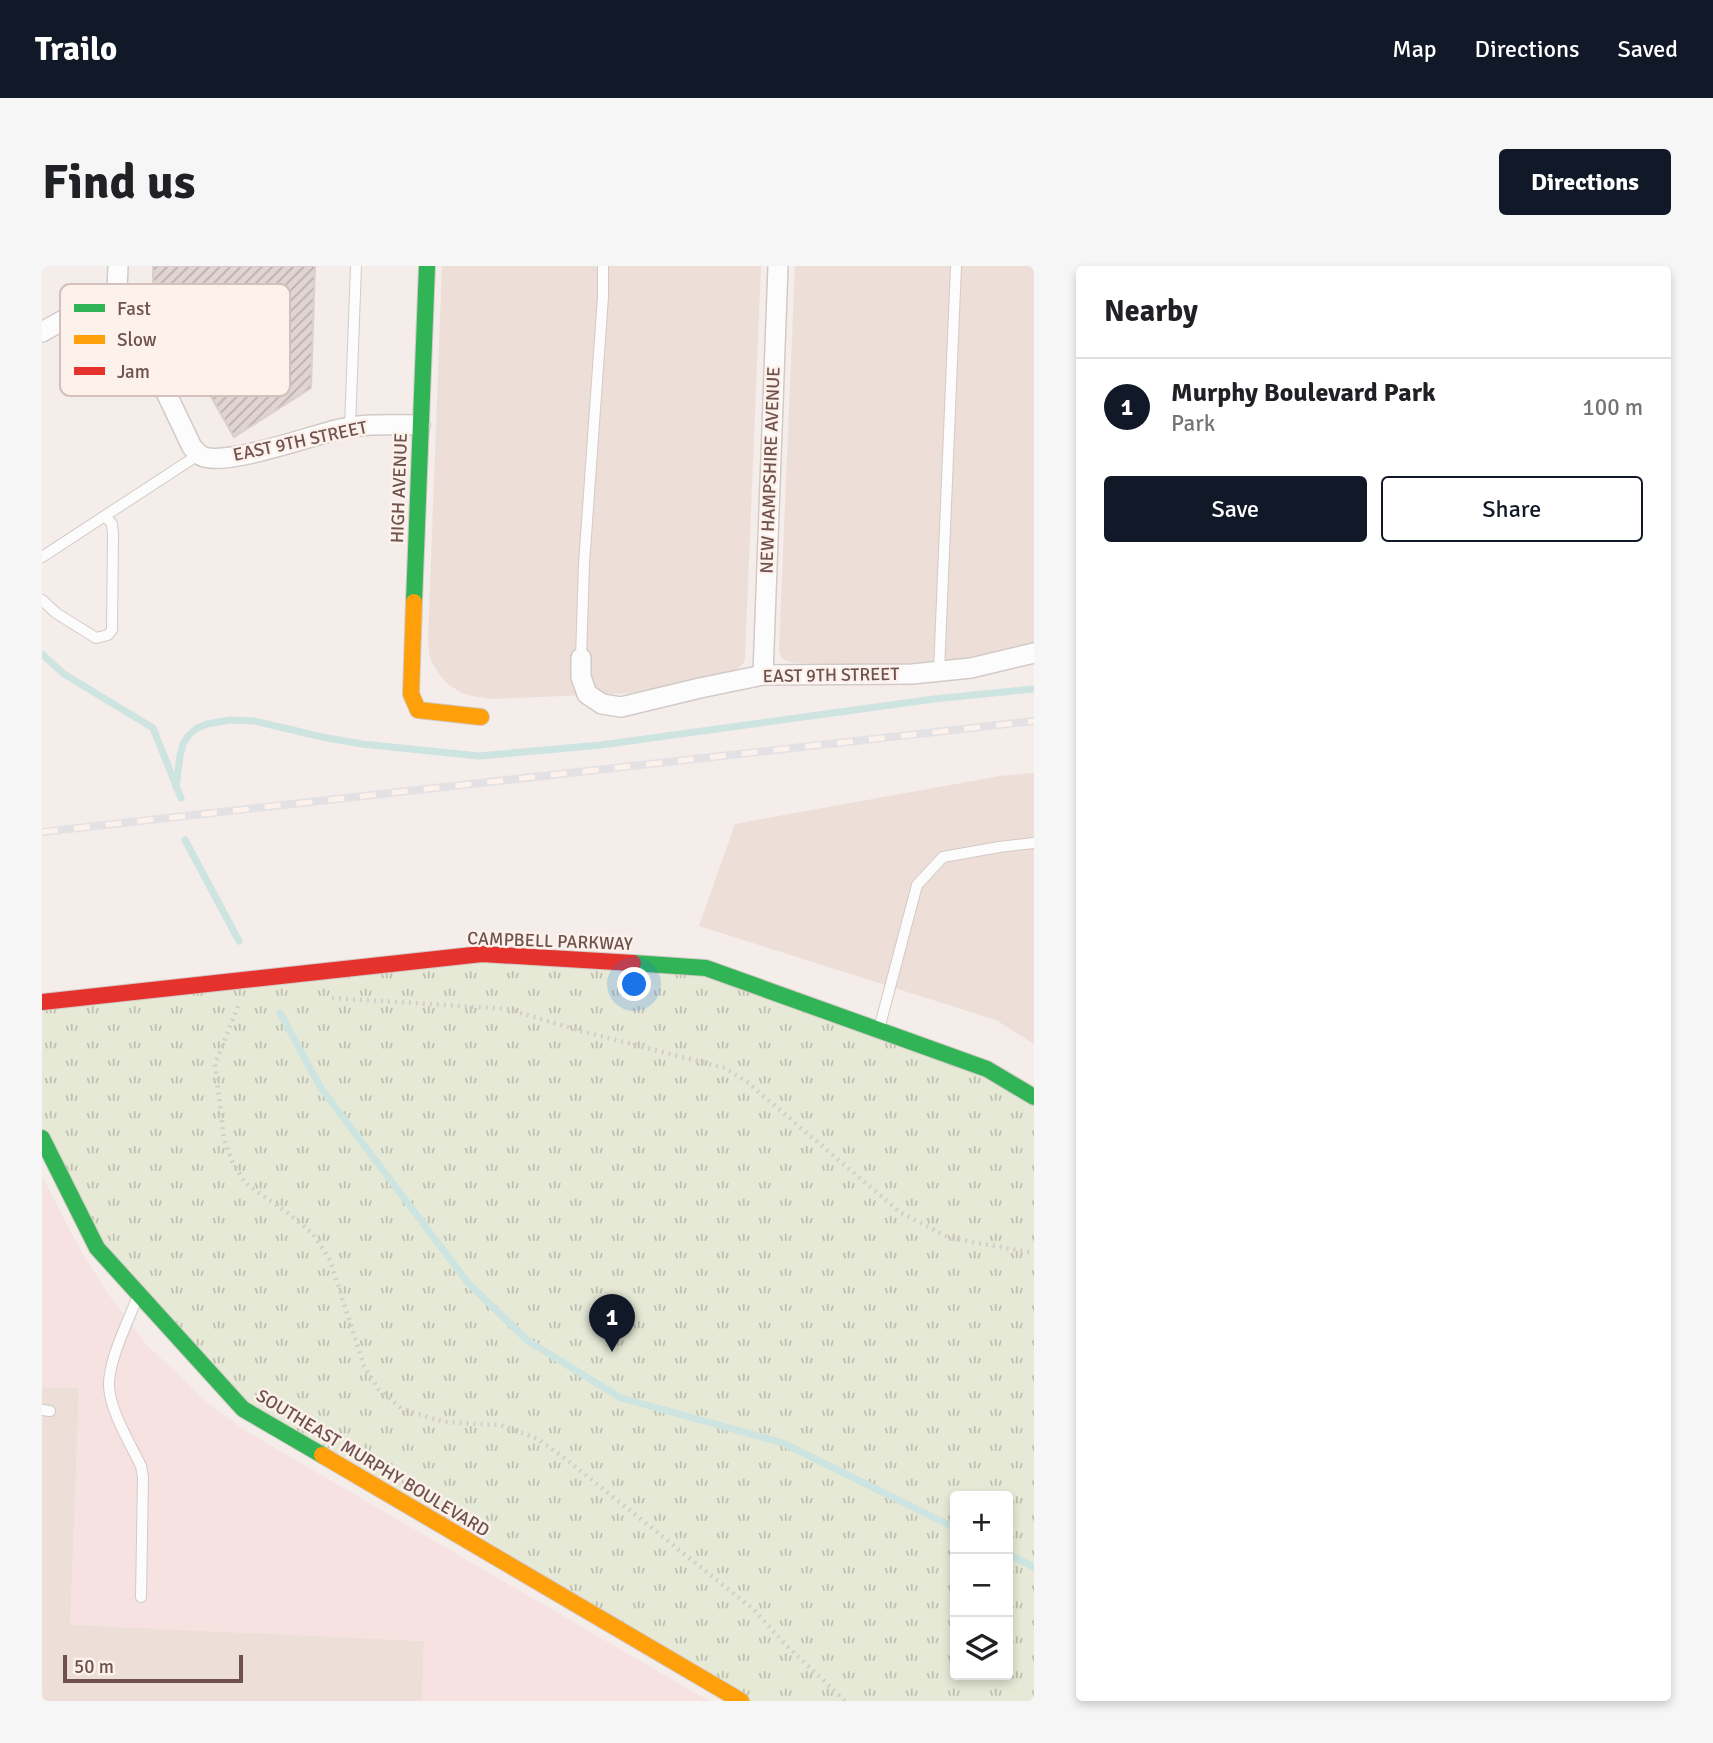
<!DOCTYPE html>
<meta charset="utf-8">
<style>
:root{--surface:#fff;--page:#f6f6f6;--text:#202124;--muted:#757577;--line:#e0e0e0;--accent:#111827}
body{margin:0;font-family:Signika,sans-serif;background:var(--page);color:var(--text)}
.controls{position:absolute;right:21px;bottom:21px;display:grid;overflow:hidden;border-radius:7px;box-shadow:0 4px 10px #0003}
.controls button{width:63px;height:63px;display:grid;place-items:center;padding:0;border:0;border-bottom:2px solid var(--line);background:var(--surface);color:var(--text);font:35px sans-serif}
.scale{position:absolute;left:21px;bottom:18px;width:180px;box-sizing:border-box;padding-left:7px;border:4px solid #6f514d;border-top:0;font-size:19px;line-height:24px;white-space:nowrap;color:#6f514d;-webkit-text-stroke:5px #fcf1eb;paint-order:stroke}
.you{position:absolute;left:593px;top:719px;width:24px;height:24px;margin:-18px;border:5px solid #fff;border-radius:50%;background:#1a73e8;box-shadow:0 0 0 10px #1a73e833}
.badge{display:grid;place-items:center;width:46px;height:46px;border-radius:50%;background:var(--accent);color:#fff;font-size:23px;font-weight:700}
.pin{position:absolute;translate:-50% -58px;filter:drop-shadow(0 2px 4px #0008)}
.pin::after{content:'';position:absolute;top:37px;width:24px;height:21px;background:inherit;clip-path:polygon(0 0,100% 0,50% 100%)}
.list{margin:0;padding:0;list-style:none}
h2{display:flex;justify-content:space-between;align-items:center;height:91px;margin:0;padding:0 28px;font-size:30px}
h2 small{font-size:23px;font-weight:400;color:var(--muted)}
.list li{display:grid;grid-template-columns:46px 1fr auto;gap:21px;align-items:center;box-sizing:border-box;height:98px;padding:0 28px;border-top:2px solid var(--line)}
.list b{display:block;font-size:26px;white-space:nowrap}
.list p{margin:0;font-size:23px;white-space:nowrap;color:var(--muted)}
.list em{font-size:23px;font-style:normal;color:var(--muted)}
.actions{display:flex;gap:14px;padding:21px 28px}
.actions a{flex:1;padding:16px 0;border:2px solid var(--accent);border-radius:7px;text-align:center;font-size:24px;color:var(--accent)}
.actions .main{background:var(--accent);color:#fff}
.icon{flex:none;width:38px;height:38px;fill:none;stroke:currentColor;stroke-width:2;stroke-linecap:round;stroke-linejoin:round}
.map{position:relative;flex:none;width:992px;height:1435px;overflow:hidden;border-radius:7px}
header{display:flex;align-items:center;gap:42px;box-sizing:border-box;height:98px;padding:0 35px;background:var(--accent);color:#fff}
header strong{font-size:33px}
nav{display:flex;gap:38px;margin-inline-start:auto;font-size:24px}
.intro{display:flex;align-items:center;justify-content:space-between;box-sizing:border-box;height:168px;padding:0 42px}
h1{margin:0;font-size:49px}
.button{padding:18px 32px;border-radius:7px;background:var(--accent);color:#fff;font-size:24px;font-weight:700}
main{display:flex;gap:42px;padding:0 42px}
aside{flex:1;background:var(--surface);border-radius:7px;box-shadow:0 4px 10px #0003}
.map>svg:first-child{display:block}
.residential{fill:#edded8}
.commercial{fill:#f6e3e1}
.park{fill:url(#park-tufts);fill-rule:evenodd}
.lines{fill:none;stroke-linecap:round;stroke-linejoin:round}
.stream{stroke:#cde4e0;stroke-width:7}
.building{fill:url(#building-hatch);stroke:#dcd0cd;stroke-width:2}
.lane-casing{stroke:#d2cac7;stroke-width:12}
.street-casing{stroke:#d2cac7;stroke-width:22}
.fast-casing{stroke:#d3c9c6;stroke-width:18}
.slow-casing{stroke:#d3c9c6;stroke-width:18}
.jam-casing{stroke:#d3c9c6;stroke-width:18}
.path{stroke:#d5cccb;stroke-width:4.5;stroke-dasharray:2 5;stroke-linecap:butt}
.lane{stroke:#fdfcfc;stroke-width:10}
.street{stroke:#fdfcfc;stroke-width:19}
.fast{stroke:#30b455;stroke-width:16}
.slow{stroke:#ff9f0a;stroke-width:16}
.jam{stroke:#e5322d;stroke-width:16}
.rail-casing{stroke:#e3e1e3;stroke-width:8}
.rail{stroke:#fcf1eb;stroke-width:5;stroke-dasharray:16;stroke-linecap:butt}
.labels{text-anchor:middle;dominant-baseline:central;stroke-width:5;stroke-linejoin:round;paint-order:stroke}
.street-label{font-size:18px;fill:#6f514d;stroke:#fcf1eb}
.key{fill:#fcf1eb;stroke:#d2c1bc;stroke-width:2}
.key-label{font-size:19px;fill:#6f514d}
</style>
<header>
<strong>Trailo</strong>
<nav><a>Map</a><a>Directions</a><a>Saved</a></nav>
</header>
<div class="intro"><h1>Find us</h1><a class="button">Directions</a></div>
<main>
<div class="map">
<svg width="992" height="1435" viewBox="0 0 992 1435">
<defs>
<pattern id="park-tufts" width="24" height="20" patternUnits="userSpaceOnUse" patternTransform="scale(1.75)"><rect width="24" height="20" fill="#e6e9d6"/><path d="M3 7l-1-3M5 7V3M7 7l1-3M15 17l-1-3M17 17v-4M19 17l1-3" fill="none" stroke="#bfbfb0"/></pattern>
<pattern id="building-hatch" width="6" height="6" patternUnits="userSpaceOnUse" patternTransform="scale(1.75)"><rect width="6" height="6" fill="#e0d5d2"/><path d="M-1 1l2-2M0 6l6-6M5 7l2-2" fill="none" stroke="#baafad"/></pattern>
</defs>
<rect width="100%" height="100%" fill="#f4edea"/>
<g class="residential">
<path d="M400 0H719L703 391 702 397 690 407 593 427 450 433 430 430 418 426 406 418 397 408 390 396 387 387 386 374Z"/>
<path d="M753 0H992V379L933 391 856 398 811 399 751 397 744 395 739 391 737 383Z"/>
<path d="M992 507V778L954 754 657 660 693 558 958 510Z"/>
<path d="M0 1121 37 1122 29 1358 382 1375 380 1435H0Z"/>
</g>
<path class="commercial" d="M0 910 41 989 67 1029 104 1078 167 1138 204 1165 667 1435H380L382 1375 28 1359 37 1122 0 1121Z"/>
<path class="park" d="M440 688 664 702 992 831V1435H699L201 1143 55 982 0 872V736ZM913 1230H966V1409H913Z"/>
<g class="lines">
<g class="stream">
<path d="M0 388 22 408 111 462 139 532"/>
<path d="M134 521 138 490 141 478 146 470 155 462 165 458 189 454 212 455 280 471 320 478 437 490 559 479 892 433 992 423"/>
<path d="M143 574 197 675"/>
<path d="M238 747 279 822 426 1017 486 1075 579 1132 741 1177 913 1262"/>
<path d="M966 1288 992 1301"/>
</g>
</g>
<path class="building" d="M111 0H273L269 122 192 171 144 87 153 83 121 30 111 27Z"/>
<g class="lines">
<g class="lane-casing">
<g id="lane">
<path d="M308 161 314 0"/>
<path d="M0 291 156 189"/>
<path d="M0 334 14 347 54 372 66 369 70 364 71 268 70 258 63 250"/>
<path d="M539 392 542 298 561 31V0"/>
<path d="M897 405 914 0"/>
<path d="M837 763 875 619 901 591 957 581 992 577"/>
<path d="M95 1032C86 1056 66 1095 67 1120 68 1145 88 1177 99 1200L101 1211 99 1331"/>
<path d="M0 1144 8 1145"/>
</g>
</g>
<g class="street-casing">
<g id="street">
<path d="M76 0 75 24 150 181C154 185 156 189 162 191 188 199 268 170 298 163 324 157 352 159 378 159"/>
<path d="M0 66 75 24"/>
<path d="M539 392V411L545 428 560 438 579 441 658 422 721 409 870 408 929 402 992 387"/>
<path d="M721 409 736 0"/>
</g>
</g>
<g class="fast-casing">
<g id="fast">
<path d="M372 336 385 0"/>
<path d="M591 697 664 702 945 803 992 831"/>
<path d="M0 872 55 982 201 1143 280 1189"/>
</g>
</g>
<g class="slow-casing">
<g id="slow">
<path d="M372 336 369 428 376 444 439 451"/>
<path d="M280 1189 699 1435"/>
</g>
</g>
<g class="jam-casing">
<path id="jam" d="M0 736 440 688 591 697"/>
</g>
<g class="path">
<path d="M290 732 466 743 539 765 683 802 705 816 859 947 908 972 992 987"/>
<path d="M196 740 173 798 182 873 190 895 203 917 247 948 271 968 288 994 322 1100 337 1124 360 1143 402 1156 458 1159 496 1173 525 1194 711 1343 744 1379 803 1435"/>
</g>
<use href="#lane" class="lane"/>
<use href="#street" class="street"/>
<use href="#fast" class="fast"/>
<use href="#slow" class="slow"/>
<use href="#jam" class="jam"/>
<g class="rail-casing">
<path id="rail" d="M0 566 992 455"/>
</g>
<use href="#rail" class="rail"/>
</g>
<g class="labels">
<g class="street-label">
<text transform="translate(258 175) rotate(-12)">EAST 9TH STREET</text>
<text transform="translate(728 204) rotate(-88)">NEW HAMPSHIRE AVENUE</text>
<text transform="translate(357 222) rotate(-88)">HIGH AVENUE</text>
<text transform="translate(789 409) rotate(-1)">EAST 9TH STREET</text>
<text transform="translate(508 675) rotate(2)">CAMPBELL PARKWAY</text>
<text transform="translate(331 1197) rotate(31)">SOUTHEAST MURPHY BOULEVARD</text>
</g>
</g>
<rect x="18" y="18" width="230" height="112" rx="10" class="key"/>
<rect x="32" y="38" width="31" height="8" fill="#30b455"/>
<rect x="32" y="69" width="31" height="9" fill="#ff9f0a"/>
<rect x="32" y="101" width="31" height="8" fill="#e5322d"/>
<g class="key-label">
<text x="75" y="49">Fast</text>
<text x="75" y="80">Slow</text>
<text x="75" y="112">Jam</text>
</g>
</svg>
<div class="controls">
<button>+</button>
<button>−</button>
<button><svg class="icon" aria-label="layers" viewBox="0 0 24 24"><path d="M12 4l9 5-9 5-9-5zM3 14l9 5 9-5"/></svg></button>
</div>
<div class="scale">50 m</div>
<div class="you"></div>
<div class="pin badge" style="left:570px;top:1086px">1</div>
</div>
<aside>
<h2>Nearby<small></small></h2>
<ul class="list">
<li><span class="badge">1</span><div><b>Murphy Boulevard Park</b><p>Park</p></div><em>100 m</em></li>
</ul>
<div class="actions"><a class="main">Save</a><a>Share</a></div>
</aside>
</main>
